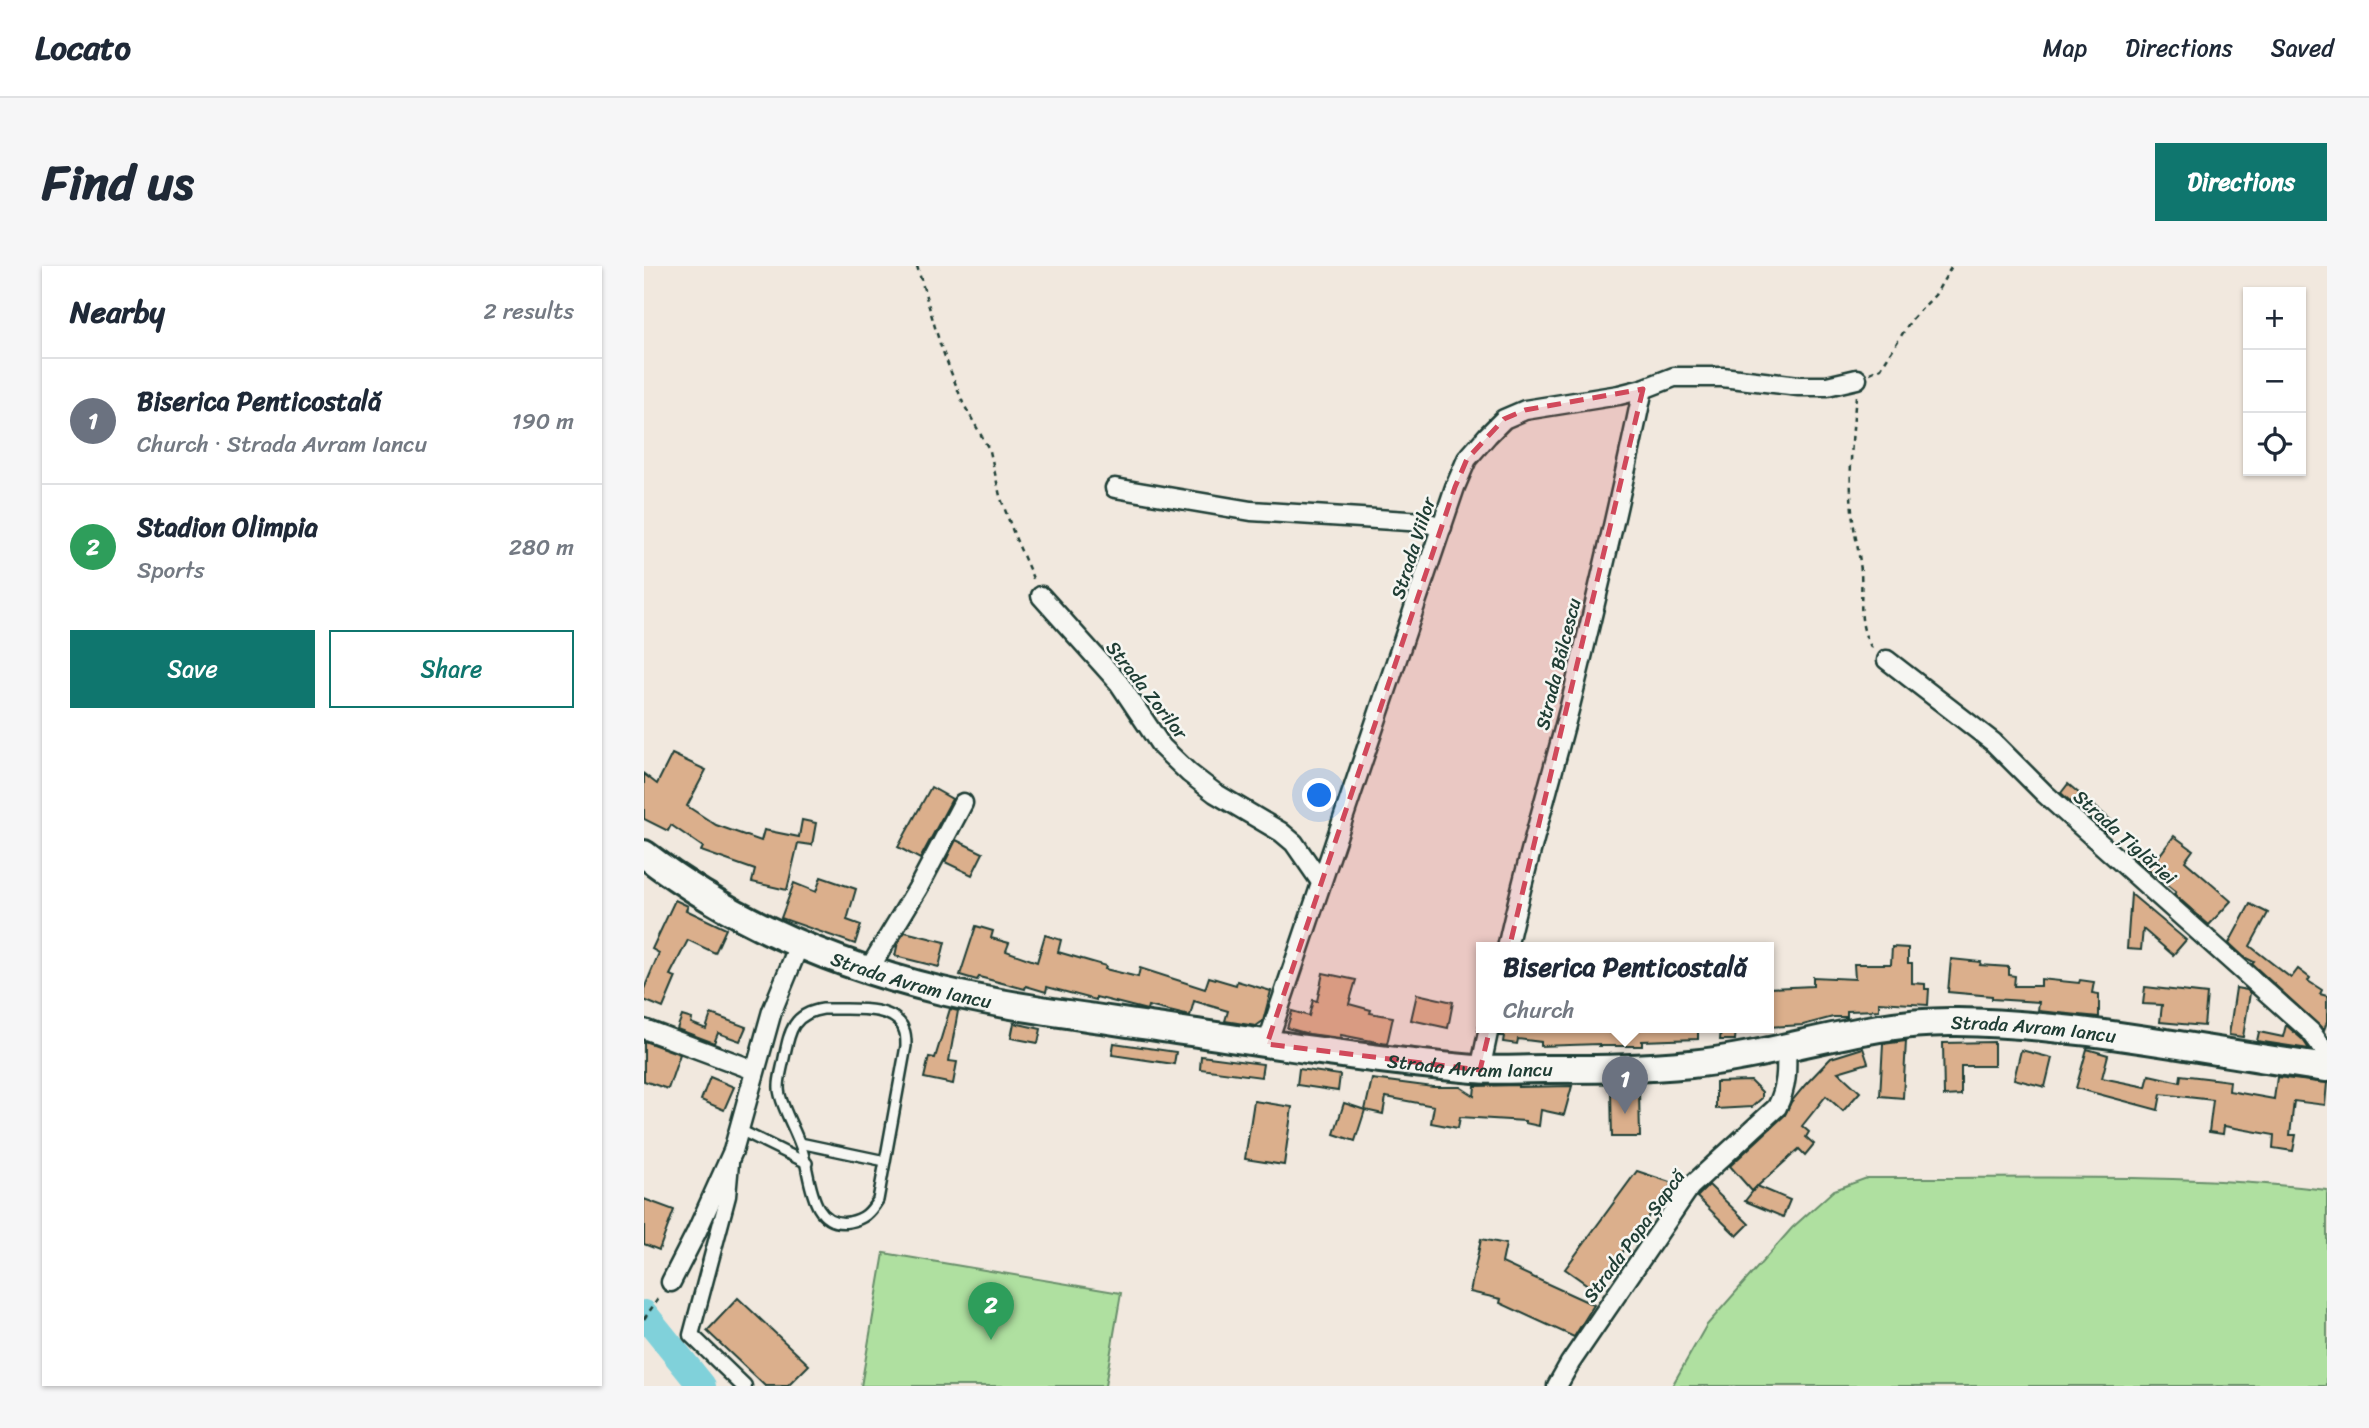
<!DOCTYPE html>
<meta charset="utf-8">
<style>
:root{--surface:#fff;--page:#f6f6f7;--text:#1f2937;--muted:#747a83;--line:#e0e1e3;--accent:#0f766e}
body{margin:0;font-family:Sriracha,sans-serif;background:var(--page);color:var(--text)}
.controls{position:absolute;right:21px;top:21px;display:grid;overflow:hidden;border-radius:0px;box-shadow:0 2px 5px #0004}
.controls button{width:63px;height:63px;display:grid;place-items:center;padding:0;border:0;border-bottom:2px solid var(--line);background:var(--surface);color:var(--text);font:35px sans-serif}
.you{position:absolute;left:676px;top:530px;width:24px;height:24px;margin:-18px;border:5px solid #fff;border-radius:50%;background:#1a73e8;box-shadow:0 0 0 10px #1a73e833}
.badge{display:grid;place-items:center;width:46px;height:46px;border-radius:50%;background:var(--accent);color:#fff;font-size:23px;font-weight:700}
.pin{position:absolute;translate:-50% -58px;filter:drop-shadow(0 2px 4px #0008)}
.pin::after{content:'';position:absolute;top:37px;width:24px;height:21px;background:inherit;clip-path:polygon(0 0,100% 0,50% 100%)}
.popup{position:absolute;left:832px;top:676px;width:298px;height:91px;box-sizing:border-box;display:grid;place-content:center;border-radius:0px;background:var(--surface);filter:drop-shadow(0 2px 5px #0005);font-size:23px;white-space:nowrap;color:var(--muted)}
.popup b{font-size:26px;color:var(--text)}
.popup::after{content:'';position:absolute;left:50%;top:100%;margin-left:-14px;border:14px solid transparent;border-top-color:var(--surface)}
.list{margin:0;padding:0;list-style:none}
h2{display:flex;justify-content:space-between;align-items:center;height:91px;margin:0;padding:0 28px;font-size:30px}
h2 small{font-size:23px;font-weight:400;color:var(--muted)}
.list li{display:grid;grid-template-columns:46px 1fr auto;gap:21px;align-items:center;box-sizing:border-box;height:126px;padding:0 28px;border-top:2px solid var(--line)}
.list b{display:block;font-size:26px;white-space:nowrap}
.list p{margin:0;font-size:23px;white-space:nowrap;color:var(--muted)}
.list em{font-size:23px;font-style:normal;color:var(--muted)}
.actions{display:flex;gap:14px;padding:21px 28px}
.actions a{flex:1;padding:16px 0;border:2px solid var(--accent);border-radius:0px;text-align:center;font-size:24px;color:var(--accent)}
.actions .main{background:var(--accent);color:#fff}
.icon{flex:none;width:38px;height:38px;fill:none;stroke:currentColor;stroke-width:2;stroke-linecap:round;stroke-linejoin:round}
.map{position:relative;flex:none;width:1683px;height:1120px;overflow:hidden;border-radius:0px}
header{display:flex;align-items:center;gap:42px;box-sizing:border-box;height:98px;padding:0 35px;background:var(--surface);border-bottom:2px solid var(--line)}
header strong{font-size:33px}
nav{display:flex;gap:38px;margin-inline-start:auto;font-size:24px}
.intro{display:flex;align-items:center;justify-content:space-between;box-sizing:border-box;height:168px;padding:0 42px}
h1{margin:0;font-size:49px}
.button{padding:18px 32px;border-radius:0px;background:var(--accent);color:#fff;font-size:24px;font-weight:700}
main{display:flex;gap:42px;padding:0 42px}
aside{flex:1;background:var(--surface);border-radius:0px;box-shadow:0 2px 5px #0004}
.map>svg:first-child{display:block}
.green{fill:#afe0a0;stroke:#678e6a;stroke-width:2}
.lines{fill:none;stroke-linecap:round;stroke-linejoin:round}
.river{stroke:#80d1da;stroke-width:28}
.building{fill:#dbaf8c;stroke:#1f3d34;stroke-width:2}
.service-casing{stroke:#1f3d34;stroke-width:14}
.pedestrian-casing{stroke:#1f3d34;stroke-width:19}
.minor-casing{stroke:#1f3d34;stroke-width:23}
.secondary-casing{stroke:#1f3d34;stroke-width:32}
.path{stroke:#1f3d34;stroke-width:2.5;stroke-dasharray:5 5;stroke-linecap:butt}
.service{stroke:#f6f6f2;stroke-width:9}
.pedestrian{stroke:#f6f6f2;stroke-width:14}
.minor{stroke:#f6f6f2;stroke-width:18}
.secondary{stroke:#f6f6f2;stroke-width:26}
.marked{fill:#d1495b;fill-opacity:0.2;stroke:#d1495b;stroke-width:5;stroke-dasharray:14 9;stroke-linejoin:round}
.labels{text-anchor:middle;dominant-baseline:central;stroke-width:5;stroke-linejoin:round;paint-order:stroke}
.street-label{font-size:19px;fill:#1f3d34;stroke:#f6f6f2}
</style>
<header>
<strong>Locato</strong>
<nav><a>Map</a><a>Directions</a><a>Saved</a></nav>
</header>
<div class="intro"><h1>Find us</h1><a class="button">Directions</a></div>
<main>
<aside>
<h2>Nearby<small>2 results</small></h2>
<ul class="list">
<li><span class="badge" style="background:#6b7280">1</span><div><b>Biserica Penticostală</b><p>Church · Strada Avram Iancu</p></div><em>190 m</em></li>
<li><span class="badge" style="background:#2e9e5b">2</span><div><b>Stadion Olimpia</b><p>Sports</p></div><em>280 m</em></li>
</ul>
<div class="actions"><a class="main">Save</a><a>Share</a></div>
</aside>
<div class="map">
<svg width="1683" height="1120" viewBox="0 0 1683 1120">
<rect width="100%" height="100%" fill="#f1e8de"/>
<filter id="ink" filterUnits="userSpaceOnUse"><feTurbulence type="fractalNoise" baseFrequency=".0143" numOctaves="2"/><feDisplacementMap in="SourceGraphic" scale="14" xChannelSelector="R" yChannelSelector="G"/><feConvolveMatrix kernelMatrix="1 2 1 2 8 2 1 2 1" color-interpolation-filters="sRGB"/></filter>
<g filter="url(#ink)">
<g class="green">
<path d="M1223 912C1374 913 1533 906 1683 924V1120H1028L1062 1060 1148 962 1190 924Z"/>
<path d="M240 987 477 1027 461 1120H217Z"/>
</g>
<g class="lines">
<path class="river" d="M0 1048 58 1120"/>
</g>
<g class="building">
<path d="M28 488 62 504 43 540 72 559 117 575 120 564 155 571 158 554 172 557 168 579 154 577 143 624 108 616 111 604 57 585 59 581 27 559 24 565 0 553V508L13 518Z"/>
<path d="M1424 518 1469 556 1461 566 1417 527Z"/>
<path d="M287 521 308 533 276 593 254 581Z"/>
<path d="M1530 570 1549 584 1541 595 1587 635 1565 659 1530 628 1532 626 1487 590 1494 580 1512 594Z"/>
<path d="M312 574 339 587 328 609 301 596Z"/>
<path d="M177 611 212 623 203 654 217 659 211 678 137 652 150 617 172 626Z"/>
<path d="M1487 628 1542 674 1529 689 1499 663 1497 684 1483 683Z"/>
<path d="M31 634 44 640 42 644 82 663 71 687 44 674 26 709 32 711 19 742 0 734V723L15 687 8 683Z"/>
<path d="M1606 638 1624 647 1606 680 1647 712 1654 703 1666 712 1664 715 1678 724 1676 728 1683 730V756L1680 764 1608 698 1610 696 1600 691 1585 677Z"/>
<path d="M332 660 349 665 347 672 365 677 362 685 393 696 401 669 417 674 414 686 462 700 461 703 494 711 496 702 561 723 565 711 592 719 593 715 627 725 619 755 612 760 581 755 584 745 550 735 546 750 504 740 503 744 452 731V734L403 721 402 726 382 720 381 723 335 711 333 714 316 709Z"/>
<path d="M261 666 301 676 295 701 251 690 254 676Z"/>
<path d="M1248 681 1264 682V697H1268V717L1281 718V723H1285L1284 739 1235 736V744L1203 745V751H1189L1159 759 1124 761V722L1169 720V711L1211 713 1210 698H1247Z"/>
<path d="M1307 693 1337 696 1336 699 1365 701V709L1371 710 1370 720H1397V713L1435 717 1436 714 1450 716 1448 727 1455 728V751L1394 745 1395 736 1348 733V730L1304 726Z"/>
<path d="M679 707 712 714 705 738 727 744 726 747 749 751 743 778 697 769 696 772 665 768 643 762 648 745 665 750 669 734 673 735Z"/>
<path d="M1501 721 1563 728 1560 760 1516 756 1518 739 1499 738Z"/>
<path d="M1592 722 1603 724 1606 727 1599 771 1585 769Z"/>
<path d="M773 728 809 736 804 762 767 754Z"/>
<path d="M306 743 314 745 305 795 313 796 309 818 280 812 285 791 291 792Z"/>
<path d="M67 748 102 761 96 775 74 767 70 777 33 763 38 750 48 753 47 757 62 763Z"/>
<path d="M370 757 397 763 394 777 367 772Z"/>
<path d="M1642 759 1659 774 1665 783 1613 775 1615 766 1639 771Z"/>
<path d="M856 762H1054V773L998 775V780H955V778L897 780V776L874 773 873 778 859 776 860 770H855Z"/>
<path d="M1077 762H1092L1091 774H1076Z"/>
<path d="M0 775 36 788 24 823 0 815Z"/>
<path d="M1262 775 1259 832 1236 830 1239 778Z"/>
<path d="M1350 776V800H1317V829L1300 830 1299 777Z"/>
<path d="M470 777 532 786 530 798 468 789Z"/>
<path d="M1219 782 1224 797 1194 806 1216 826 1199 845 1182 830 1158 860 1165 866 1162 871 1170 878 1161 889 1155 883 1108 925 1086 900 1141 849 1147 836 1161 819 1187 792Z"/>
<path d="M1443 783 1464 789 1458 812 1502 821 1505 809 1536 816 1537 809 1562 812 1586 815 1585 825 1630 833 1633 811 1683 817 1681 839 1650 835 1646 869H1652L1649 885 1629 882 1630 869 1580 860 1579 868 1565 866 1569 834 1517 828 1514 844 1432 822Z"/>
<path d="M1377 784 1408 792 1401 821 1370 813Z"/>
<path d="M557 790 619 798 617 811 556 803Z"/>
<path d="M655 803 696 809 694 825 653 819Z"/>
<path d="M66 811 90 821 80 844 57 834Z"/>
<path d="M728 813 789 821H816L830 830 831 820 874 819V821L928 820 920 849 897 844 895 860 881 857V855L816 851 814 862 787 857 790 840 742 831 739 848 721 844Z"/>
<path d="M1107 815 1118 826V832L1108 841 1072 843V816Z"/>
<path d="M995 825 996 871H968L967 826Z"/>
<path d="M610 835 648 841 640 899 601 893Z"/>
<path d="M700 837 721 844 711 875 690 868Z"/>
<path d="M993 905 1029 917 951 1024 921 1003Z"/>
<path d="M1065 919 1105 958 1093 970 1053 931Z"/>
<path d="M1113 920 1146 934 1139 951 1101 935Z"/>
<path d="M0 933 30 944 15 984 0 978Z"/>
<path d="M837 973 862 978 858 997 950 1039 930 1071 856 1037 857 1033 826 1026Z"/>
<path d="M94 1032 165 1099 144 1120H121L63 1065Z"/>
</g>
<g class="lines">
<g class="service-casing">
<g id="service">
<path d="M179 743C202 744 251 737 260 764 262 768 262 775 262 780L234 934C226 947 220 953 205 956 165 962 167 909 158 884 152 865 141 848 136 829 133 819 137 807 139 797 145 769 146 748 179 743Z"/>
<path d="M94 863 163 897"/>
<path d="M156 877 241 895"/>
</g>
</g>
<g class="pedestrian-casing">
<path id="pedestrian" d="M87 897 84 930 47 1069 100 1120"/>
</g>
<g class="minor-casing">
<g id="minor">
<path d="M471 222 607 245 780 256 798 261"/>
<path d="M397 330 475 417 518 481 545 507 571 527 637 566 650 577 677 616"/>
<path d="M1243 394 1349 476 1401 528 1667 766 1683 788"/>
<path d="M863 682C881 600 905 521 926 440 952 335 977 229 999 123"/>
<path d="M225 703 274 622 319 537"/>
<path d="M0 763 110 804"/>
<path d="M623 778 811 221 823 193 844 169 860 153 881 144 975 129 999 123 1030 111H1078L1155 120H1183L1213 113"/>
<path d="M836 804 845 762"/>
<path d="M27 1016 52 967 89 885 128 745 155 679"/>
<path d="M913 1120 926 1097 1046 921 1133 841C1143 821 1143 804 1142 782"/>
</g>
</g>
<g class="secondary-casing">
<g id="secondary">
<path id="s1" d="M0 588C87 655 191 699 298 725 379 744 463 753 546 766 641 780 735 795 830 803 853 805 877 803 900 803 949 803 998 803 1047 798 1137 789 1222 754 1313 756 1437 758 1560 785 1683 802"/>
</g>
</g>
<g class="path">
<path d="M273 0 296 78 319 137 346 185 356 230 371 271 391 317"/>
<path d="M1226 107 1237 102 1267 54 1291 29 1308 0"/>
<path d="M1212 130C1208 171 1204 212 1209 254 1211 271 1216 289 1217 307 1219 334 1212 361 1230 385"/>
<path d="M0 1053 16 1030"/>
</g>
<use href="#service" class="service"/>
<use href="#pedestrian" class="pedestrian"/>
<use href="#minor" class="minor"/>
<use href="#secondary" class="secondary"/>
</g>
</g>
<path class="marked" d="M999 123 836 804 623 778 811 221 823 193 860 153 881 144Z"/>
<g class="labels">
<g class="street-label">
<text transform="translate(769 282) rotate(-72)">Strada Viilor</text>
<text transform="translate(914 398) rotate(-76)">Strada Bălcescu</text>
<text transform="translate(503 424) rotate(52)">Strada Zorilor</text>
<text transform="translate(1481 571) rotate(42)">Strada Țiglăriei</text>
<text stroke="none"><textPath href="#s1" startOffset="298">Strada Avram Iancu</textPath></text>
<text stroke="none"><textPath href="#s1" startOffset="1432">Strada Avram Iancu</textPath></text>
<text stroke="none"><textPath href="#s1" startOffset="864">Strada Avram Iancu</textPath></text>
<text transform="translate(990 970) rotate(-54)">Strada Popa Șapcă</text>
</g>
</g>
</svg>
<div class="controls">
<button>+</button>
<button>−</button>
<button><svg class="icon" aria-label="locate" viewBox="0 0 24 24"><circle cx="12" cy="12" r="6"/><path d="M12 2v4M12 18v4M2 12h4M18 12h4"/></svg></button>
</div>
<div class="you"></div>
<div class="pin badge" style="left:981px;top:848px;background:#6b7280">1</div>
<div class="popup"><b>Biserica Penticostală</b>Church</div>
<div class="pin badge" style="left:347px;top:1074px;background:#2e9e5b">2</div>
</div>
</main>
